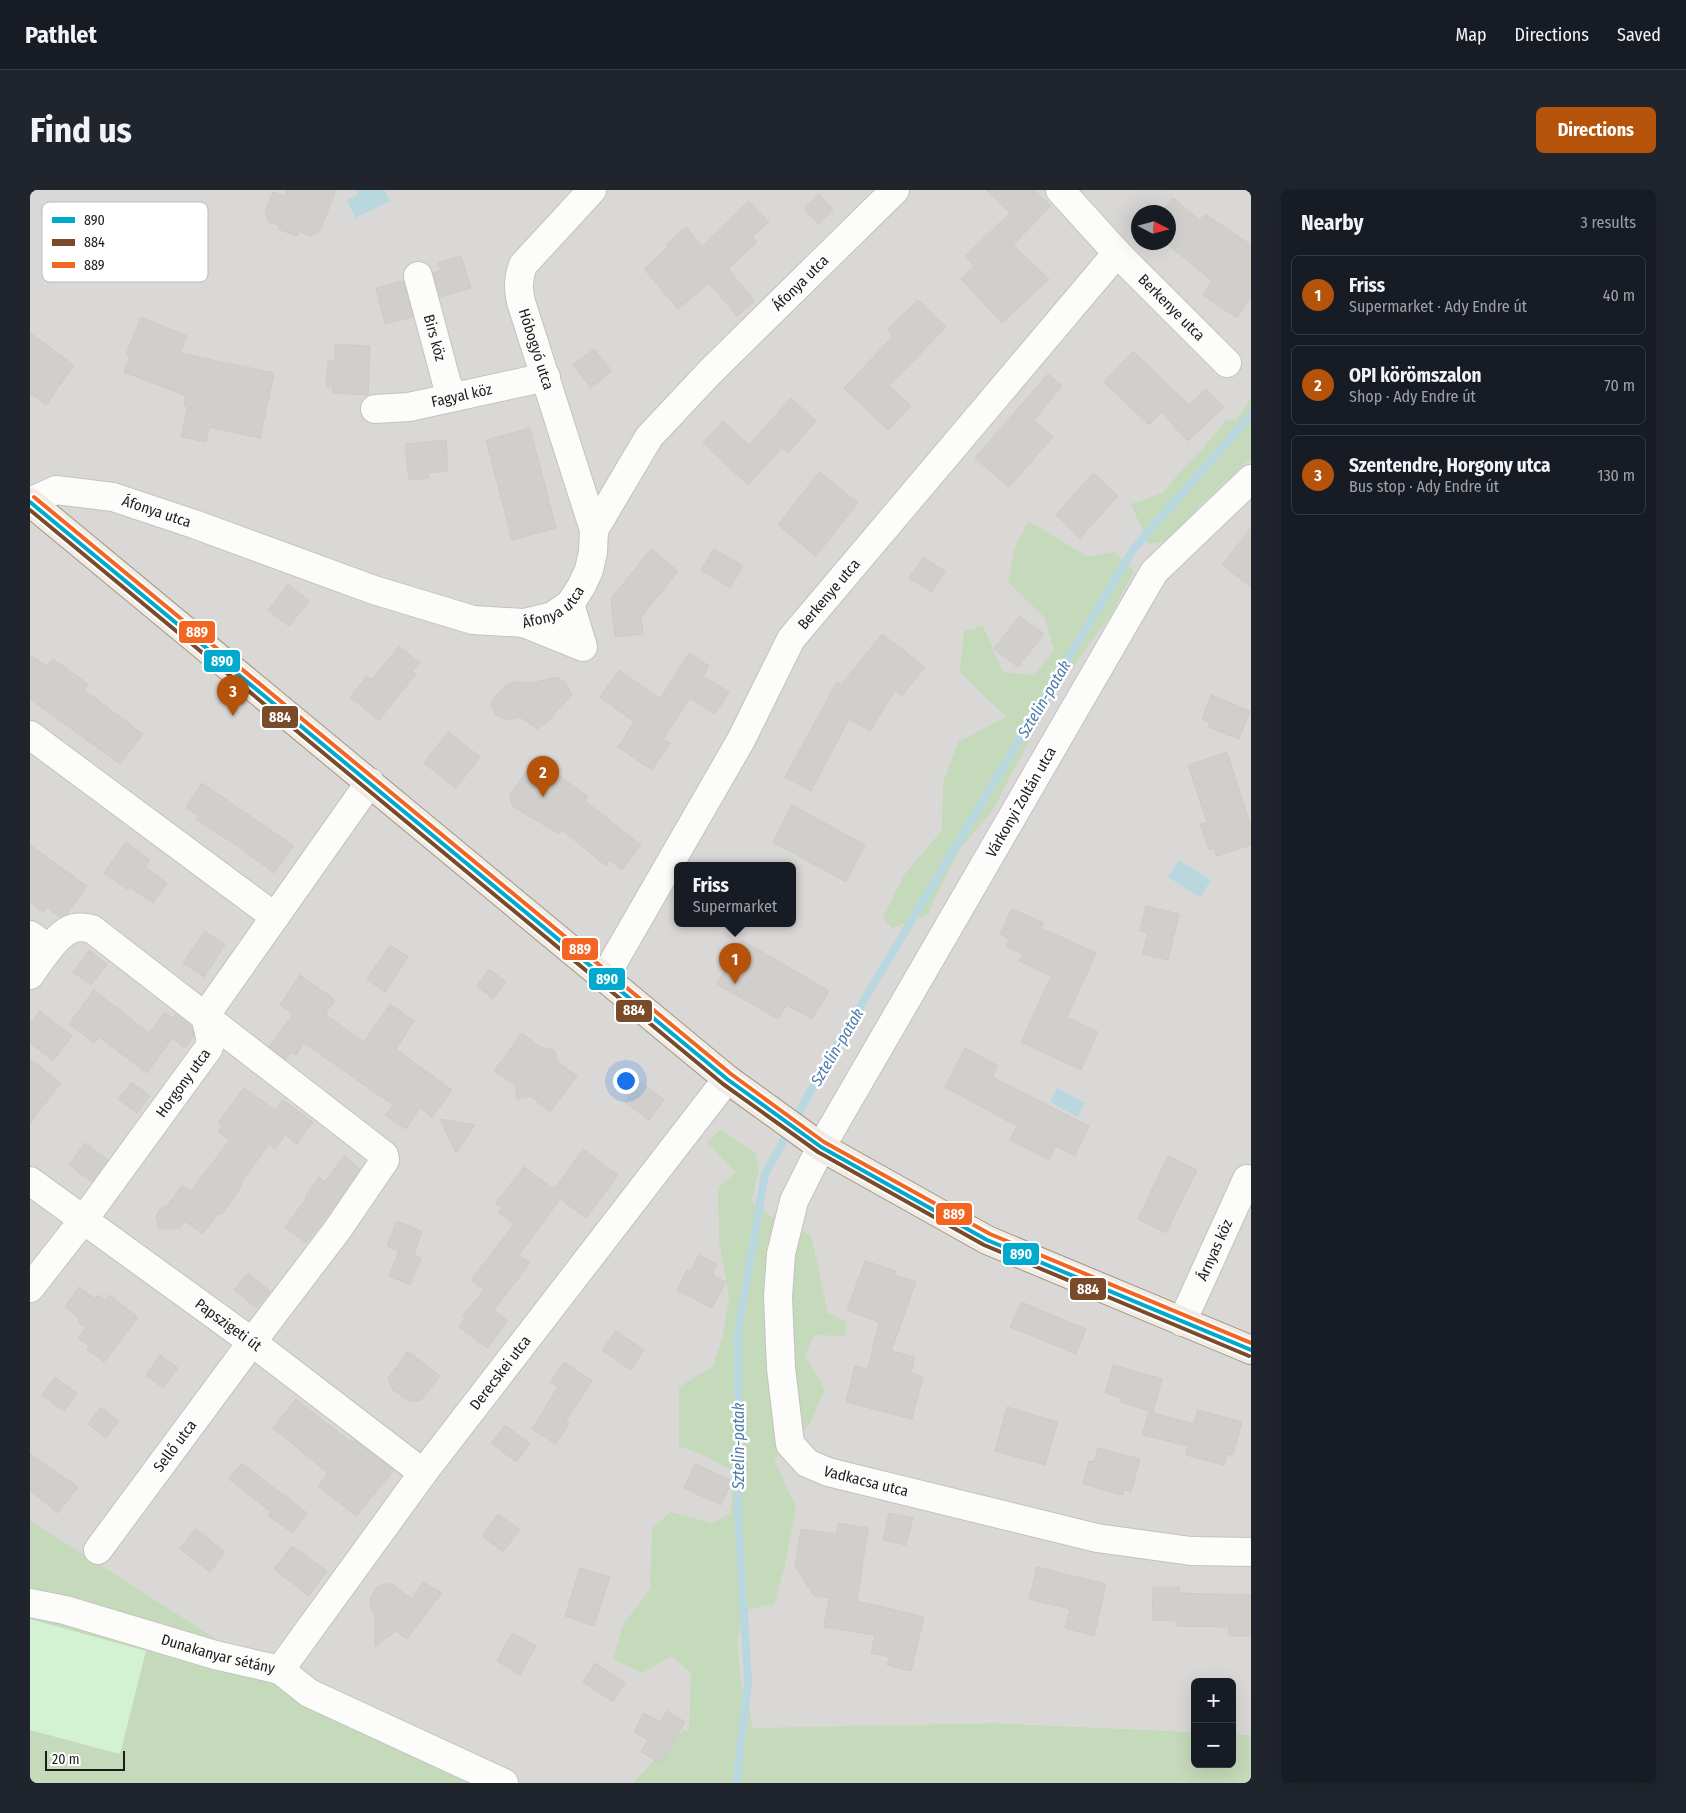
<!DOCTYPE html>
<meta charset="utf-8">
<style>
:root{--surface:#171b24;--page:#20242c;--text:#f1f3f6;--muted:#9ea1a6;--line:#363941;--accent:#b45309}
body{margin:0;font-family:"Fira Sans Condensed",sans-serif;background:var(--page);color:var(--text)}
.controls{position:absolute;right:15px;bottom:15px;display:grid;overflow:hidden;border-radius:8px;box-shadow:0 5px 20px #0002}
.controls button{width:45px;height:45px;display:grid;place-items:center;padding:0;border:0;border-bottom:1px solid var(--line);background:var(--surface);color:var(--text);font:25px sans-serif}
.compass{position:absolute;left:1101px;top:15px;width:45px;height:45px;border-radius:50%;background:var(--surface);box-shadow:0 5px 20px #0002;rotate:96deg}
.scale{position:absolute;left:15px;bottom:12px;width:80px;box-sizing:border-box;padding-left:5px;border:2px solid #1c1c1c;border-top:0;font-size:14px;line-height:18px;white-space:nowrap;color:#1c1c1c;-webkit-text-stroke:4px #fff;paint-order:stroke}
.you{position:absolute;left:595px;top:890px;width:18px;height:18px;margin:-12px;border:4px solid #fff;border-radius:50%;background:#1a73e8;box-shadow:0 0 0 8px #1a73e833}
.badge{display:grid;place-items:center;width:32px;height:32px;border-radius:50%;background:var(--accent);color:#fff;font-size:16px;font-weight:700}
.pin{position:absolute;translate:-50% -41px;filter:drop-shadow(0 1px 2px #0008)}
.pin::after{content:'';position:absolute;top:26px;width:18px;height:15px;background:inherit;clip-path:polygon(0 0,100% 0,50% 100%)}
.popup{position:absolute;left:644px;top:672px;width:122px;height:65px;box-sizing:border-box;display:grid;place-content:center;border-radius:8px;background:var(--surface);filter:drop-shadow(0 1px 4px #0005);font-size:16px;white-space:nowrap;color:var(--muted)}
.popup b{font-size:19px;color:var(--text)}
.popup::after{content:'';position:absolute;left:50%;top:100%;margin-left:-10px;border:10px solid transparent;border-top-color:var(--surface)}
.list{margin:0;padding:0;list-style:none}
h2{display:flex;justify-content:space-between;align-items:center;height:65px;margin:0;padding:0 20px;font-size:21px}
h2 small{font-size:16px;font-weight:400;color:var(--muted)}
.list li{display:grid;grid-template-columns:32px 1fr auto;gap:15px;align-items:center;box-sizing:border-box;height:80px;margin:0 10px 10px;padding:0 10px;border:1px solid var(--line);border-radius:8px}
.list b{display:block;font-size:19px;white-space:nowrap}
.list p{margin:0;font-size:16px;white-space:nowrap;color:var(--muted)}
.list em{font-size:16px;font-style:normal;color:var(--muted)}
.map{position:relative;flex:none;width:1221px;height:1593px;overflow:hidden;border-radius:8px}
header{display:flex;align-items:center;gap:30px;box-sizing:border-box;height:70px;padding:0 25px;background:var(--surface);border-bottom:1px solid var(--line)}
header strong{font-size:24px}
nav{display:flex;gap:28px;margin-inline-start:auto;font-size:18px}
.intro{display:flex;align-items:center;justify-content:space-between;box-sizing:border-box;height:120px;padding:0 30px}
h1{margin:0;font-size:35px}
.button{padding:12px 22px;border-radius:8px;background:var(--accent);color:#fff;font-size:18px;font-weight:700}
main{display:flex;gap:30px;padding:0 30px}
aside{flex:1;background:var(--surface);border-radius:8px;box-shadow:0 5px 20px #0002}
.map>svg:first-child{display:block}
.residential{fill:#dad8d6;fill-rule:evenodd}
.forest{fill:#c5daba}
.park{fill:#d2f2d2}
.water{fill:#b8d7df}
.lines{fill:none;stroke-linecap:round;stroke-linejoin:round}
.stream{stroke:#b8d7df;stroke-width:8}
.building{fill:#d1cfcc;stroke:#cecac6}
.minor-casing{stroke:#c3c2c1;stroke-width:30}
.primary-casing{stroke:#a19681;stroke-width:30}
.minor{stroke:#fcfcfb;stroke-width:28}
.primary{stroke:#f0ebe3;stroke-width:28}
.bus-1-casing{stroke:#fff;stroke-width:8}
.bus-2-casing{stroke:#fff;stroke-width:8}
.bus-3-casing{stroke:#fff;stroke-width:8}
.bus-1{stroke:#00a9ce;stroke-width:4}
.bus-2{stroke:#7a4b2a;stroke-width:4}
.bus-3{stroke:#f26522;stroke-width:4}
.labels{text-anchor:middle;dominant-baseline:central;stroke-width:5;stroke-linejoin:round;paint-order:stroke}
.street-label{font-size:15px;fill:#1c1c1c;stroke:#fff}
.water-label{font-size:16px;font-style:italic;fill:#497aac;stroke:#fff}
.key{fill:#fff;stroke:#bbb;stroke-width:1}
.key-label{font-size:14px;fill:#1c1c1c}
.line-badge{stroke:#fff;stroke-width:2}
.badge-label{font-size:14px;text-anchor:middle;font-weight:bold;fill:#fff}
</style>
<header>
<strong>Pathlet</strong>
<nav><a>Map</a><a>Directions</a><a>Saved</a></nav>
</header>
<div class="intro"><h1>Find us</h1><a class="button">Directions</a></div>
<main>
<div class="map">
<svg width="1221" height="1593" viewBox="0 0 1221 1593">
<rect width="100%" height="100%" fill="#ebe9e5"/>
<path class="residential" d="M0 0H1221V1545L1202 1544V1492H1165V1542L964 1533 653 1540 602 1593H460L232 1478 0 1330ZM1108 22H1138V52H1108ZM648 675H762V733H648Z"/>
<g class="forest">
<path d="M1221 208V268L1170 315 1139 351 1118 354 1101 314 1133 303 1153 278 1174 257 1195 231 1207 229Z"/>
<path d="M998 331 1058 367 1084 362 1104 381 1081 425 1031 493 983 581 964 619 931 658 912 693 898 725 862 738 853 728 874 685 912 640 913 593 928 552 976 527 930 482 934 441 953 436 973 482 1004 485 1024 460 1014 427 978 392 984 360Z"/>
<path d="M690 940 726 963 729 981 721 1011 746 1030 781 1045 798 1123 817 1132 815 1146 784 1145 775 1165 795 1200 779 1235 744 1270 766 1317 755 1376 744 1414 716 1420 707 1450 712 1501 720 1520 722 1538 964 1533 1165 1542V1574H1202V1544L1221 1545V1593H602L653 1540H659L661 1483 641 1466 612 1483 583 1469 593 1435 620 1399 622 1338 641 1322 682 1333 700 1324 705 1282 677 1267 649 1256V1197L683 1176 693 1145 699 1107 689 1051 688 997 706 983 677 952Z"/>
<path d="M0 1330 232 1478 460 1593H0Z"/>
</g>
<path class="park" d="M0 1429 116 1461 90 1564 0 1540Z"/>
<g class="water">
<path d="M328 0H354L360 11 325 28 317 10 328 4Z"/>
<path d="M1149 670 1181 690 1170 707 1138 687Z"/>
<path d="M1027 898 1055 913 1048 927 1020 912Z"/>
</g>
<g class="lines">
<g class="stream">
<path d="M764 931 788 887 1104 358 1221 225"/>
<path d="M706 1593 718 1492 708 1322V1142L735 984 759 941"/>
</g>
</g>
<g class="building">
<path d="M257 0H306L290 41 280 46 269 41 267 46 248 39 250 36 239 32 235 23 243 2 255 6Z"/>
<path d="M956 0H1004L1021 16 983 55 1019 89 972 133 931 89 944 76 935 66 980 23Z"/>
<path d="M789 4 803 20 788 34 774 18Z"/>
<path d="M1143 8 1170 30 1175 24 1221 55V107L1207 128 1173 105 1182 91 1135 52H1138V22H1131Z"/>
<path d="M719 11 739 32 722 47 727 52 698 79 725 111 707 126 679 93 648 119 614 79 638 57 636 54 656 37 672 56Z"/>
<path d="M431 66 441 98 410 107 403 83 411 81 408 73Z"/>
<path d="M373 91 383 127 355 134 346 98Z"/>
<path d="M888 110 916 137 859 196 881 216 858 240 814 198 863 146 857 140Z"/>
<path d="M111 127 157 146 150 163 244 183 230 248 179 237 176 252 151 247 158 216H154L156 206 94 182 100 167 96 165Z"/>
<path d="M0 143 44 175 16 215 0 203Z"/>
<path d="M305 154 340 156 338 205 302 203 303 197H296L298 171H305Z"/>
<path d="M564 159 582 181 561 198 543 175Z"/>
<path d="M1103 161 1159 215 1176 199 1194 217 1158 251 1131 222 1119 235 1074 192Z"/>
<path d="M1018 184 1032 196 1004 230 1023 247 979 297 945 268Z"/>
<path d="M761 208 786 231 758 263 752 258 718 295 673 253 693 231 719 255Z"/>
<path d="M500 238 526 338 482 350 456 250Z"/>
<path d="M416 250 418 281 398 283 399 288 379 290 375 254Z"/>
<path d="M789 282 828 313 786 366 748 335Z"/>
<path d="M1063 283 1088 306 1050 348 1026 325Z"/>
<path d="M1221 338V397L1192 375Z"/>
<path d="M621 359 648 381 611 427 613 444 585 447 581 409Z"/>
<path d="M684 359 713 376 700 398 671 380Z"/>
<path d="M893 367 915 381 902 402 879 388Z"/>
<path d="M258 394 279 411 259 436 238 420Z"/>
<path d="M989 426 1014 444 988 477 964 459Z"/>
<path d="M852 444 895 477 872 506 865 500 840 541 819 529 781 601 755 587 807 492 811 495Z"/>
<path d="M369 456 390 473 382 482 386 484 349 530 320 507 337 486 342 490Z"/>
<path d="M659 463 679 476 673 486 699 502 685 524 660 508 633 549 640 553 622 580 588 557 604 532 570 507 589 480 630 509Z"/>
<path d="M0 465 17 476 23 469 58 494 54 500 113 544 90 574 0 509Z"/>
<path d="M526 487 535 492 542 505 515 534 507 539 490 527 478 530 466 525 461 515 462 510 476 495 483 492 503 493Z"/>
<path d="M1181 505 1220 521 1209 549 1178 537 1180 532 1172 529Z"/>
<path d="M418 542 450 567 426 598 394 573Z"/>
<path d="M1197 562 1221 636V655L1187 666 1184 658 1179 660 1170 634 1177 632 1158 575Z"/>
<path d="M505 569 558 606 555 611 611 655 592 680 580 670 576 676 532 640 529 644 482 616 480 605Z"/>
<path d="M172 593 264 656 244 683 198 649 197 650 166 629 168 626 156 617Z"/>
<path d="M762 615 835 655 816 692 743 652Z"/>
<path d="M96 652 120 670 115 677 137 693 123 713 100 697 98 700 74 683Z"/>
<path d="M0 655 57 696 37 724 30 727 16 717 13 722 0 712Z"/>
<path d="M1116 716 1149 724 1138 770 1112 764 1118 743 1110 741Z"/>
<path d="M982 719 1014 733 1011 738 1066 763 1037 827 1068 842 1051 880 991 852 1021 786 989 771 993 764 976 757 979 749 970 744Z"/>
<path d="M175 741 195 755 174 787 153 773Z"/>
<path d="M712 750 799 801 782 829 757 815 748 829 687 794Z"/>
<path d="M360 755 378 767 355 802 337 789Z"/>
<path d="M59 760 77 774 61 795 43 782Z"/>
<path d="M459 779 476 792 463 809 447 796Z"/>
<path d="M270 785 305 810 295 824 334 852 360 814 384 831 366 859 422 900 402 927 390 918 376 939 355 925 363 915 274 853 266 865 261 862 256 869 239 857 263 824 250 815Z"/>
<path d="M64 800 119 843 134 822 142 828 146 824 161 836 164 846 155 858 142 848 117 883 69 847 64 853 39 834Z"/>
<path d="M10 821 42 846 23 871 0 853V834Z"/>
<path d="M492 843 510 857 524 860 528 872 547 886 520 922 500 906 487 909 486 896 464 881Z"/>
<path d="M935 858 968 876 962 887 1059 936 1045 966 1026 956 1019 970 980 950 987 936 915 897Z"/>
<path d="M0 869 31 893 0 933Z"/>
<path d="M102 892 120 906 107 923 88 909Z"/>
<path d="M611 892 634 910 619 930 595 912Z"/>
<path d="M214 898 245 920 253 910 283 932 267 954 255 945 245 959 239 954 210 994 212 996 191 1025 188 1023 173 1044 155 1031 149 1039 147 1037 145 1039H129L126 1026 130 1019 137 1016 152 995 161 1001 200 950 188 942 192 936 188 933Z"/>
<path d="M410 929 445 935 426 963Z"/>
<path d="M55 953 78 970 62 992 39 975Z"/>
<path d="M553 959 588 985 556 1028 530 1009 489 1065 500 1073 464 1120 478 1131 457 1158 429 1137 436 1128 433 1126 454 1100 441 1090 484 1034 469 1023 472 1017 466 1013 494 977 524 999Z"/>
<path d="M314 966 330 979 298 1025 276 1053 255 1037 276 1009 275 1007 289 987 295 992Z"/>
<path d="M1138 966 1167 980 1136 1043 1108 1029Z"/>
<path d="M367 1031 392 1041 384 1065 391 1068 380 1095 359 1086 369 1061 357 1056Z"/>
<path d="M669 1065 687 1074 682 1085 696 1092 682 1118 647 1100 657 1080 660 1082Z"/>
<path d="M835 1071 866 1081 865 1085 886 1092 861 1161 885 1167 881 1183 893 1187 882 1229 816 1212 825 1176 838 1179 849 1132 817 1120Z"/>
<path d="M218 1083 240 1101 227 1118 204 1100Z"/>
<path d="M49 1097 65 1109 68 1105 75 1110 79 1105 108 1127 74 1172 57 1159 59 1156 48 1148 56 1138 48 1132 50 1129 35 1117Z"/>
<path d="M991 1112 1056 1139 1046 1164 980 1137Z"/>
<path d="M586 1141 614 1160 601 1180 572 1160Z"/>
<path d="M378 1161 410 1186 390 1211H379L363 1200 358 1188Z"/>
<path d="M130 1165 148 1178 133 1198 116 1185Z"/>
<path d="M534 1172 562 1191 535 1232 539 1234 526 1254 502 1239 528 1197 520 1192Z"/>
<path d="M1083 1175 1132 1189 1123 1222 1090 1212 1091 1208 1075 1203Z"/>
<path d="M25 1187 47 1203 34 1221 12 1205Z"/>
<path d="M266 1209 322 1253 324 1250 364 1280 326 1326 288 1296 298 1283 243 1238Z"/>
<path d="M71 1217 89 1231 76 1248 58 1234Z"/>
<path d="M977 1217 1028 1232 1015 1275 965 1261Z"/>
<path d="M1168 1220 1212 1232 1203 1265 1197 1264 1194 1275 1156 1265 1158 1256 1112 1245 1119 1222 1164 1234Z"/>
<path d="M475 1235 500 1254 486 1272 461 1253Z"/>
<path d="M1068 1258 1110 1269 1101 1302 1094 1300 1093 1305 1053 1294 1059 1271 1064 1272Z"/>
<path d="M0 1264 48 1297 28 1323 0 1301Z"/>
<path d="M212 1273 277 1323 263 1343 238 1326 241 1322 199 1289Z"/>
<path d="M665 1274 702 1291 691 1315 654 1298Z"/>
<path d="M859 1323 883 1328 876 1355 853 1350Z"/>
<path d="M468 1324 490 1339 473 1362 452 1346Z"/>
<path d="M808 1333 838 1338 827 1411 894 1427 881 1481 857 1475 859 1467 841 1463 845 1445 794 1437 799 1408 784 1406 765 1376 771 1339 806 1344Z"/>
<path d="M166 1339 195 1362 180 1382 150 1359Z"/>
<path d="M262 1356 297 1381 279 1406 244 1379Z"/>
<path d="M1007 1377 1076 1394 1064 1446 1035 1438 1040 1419 999 1409Z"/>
<path d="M550 1378 580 1387 564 1436 535 1426Z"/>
<path d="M393 1392 412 1403 377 1449 366 1441 345 1456V1427L340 1416V1409L346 1398 355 1394H362L382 1409Z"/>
<path d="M1123 1397H1150L1149 1403 1221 1405V1446H1198L1199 1437 1147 1436V1431L1122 1430Z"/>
<path d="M482 1443 506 1456 490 1485 467 1471Z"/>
<path d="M565 1473 595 1493 583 1512 553 1492Z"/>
<path d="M637 1521 655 1532 631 1573 611 1562 618 1550 604 1542 614 1523 630 1532Z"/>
</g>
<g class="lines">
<g class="minor-casing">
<g id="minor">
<path id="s1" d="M562 0 493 75C488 89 488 98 491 112L564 340"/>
<path id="s2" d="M1030 0 1087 63 1197 173"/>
<path id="s3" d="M388 86 417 194 425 207"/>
<path id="s4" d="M345 219 379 217 516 187"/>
<path id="s5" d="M1221 289 1124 382 791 957 764 1011 751 1064 748 1107 751 1178 760 1254 777 1273 798 1282 1067 1348 1161 1361 1221 1362"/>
<path id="s6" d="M0 312 26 300 83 307 164 334 344 400 443 430 494 433 523 426 540 414 551 397 559 380 563 362 564 340 619 247 680 182 865 0"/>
<path d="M494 433 553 457 540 414"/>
<path d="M0 545 245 727"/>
<path d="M0 745 19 759"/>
<path d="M0 785C9 772 26 746 39 740 46 736 54 737 62 739L354 965 355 970 308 1039 222 1152 68 1360"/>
<path id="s7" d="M574 788 711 550 761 449 1087 63"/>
<path id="s8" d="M0 991 222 1152 393 1283"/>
<path id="s9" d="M0 1098 54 1029 178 859 181 851 175 826 340 592"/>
<path id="s10" d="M1152 1132 1217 989"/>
<path id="s11" d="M0 1413 35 1420 185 1465 250 1480 279 1503 474 1593"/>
<path id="s12" d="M250 1480 393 1283 697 889"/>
</g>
</g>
<g class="primary-casing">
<path id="primary" d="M0 312 697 889 791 957 957 1050 1221 1160"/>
</g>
<use href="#minor" class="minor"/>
<use href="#primary" class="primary"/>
<g class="bus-1-casing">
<path id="bus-1" d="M0 312 697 889 791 957 957 1050 1221 1160"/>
</g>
<g class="bus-2-casing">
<path id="bus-2" d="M0 320 693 894 788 962 954 1055 1219 1166"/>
</g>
<g class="bus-3-casing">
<path id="bus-3" d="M4 307 701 884 794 952 960 1044 1221 1153"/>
</g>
<use href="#bus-1" class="bus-1"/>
<use href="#bus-2" class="bus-2"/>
<use href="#bus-3" class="bus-3"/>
</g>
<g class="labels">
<g class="street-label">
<text stroke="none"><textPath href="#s6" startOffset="972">Áfonya utca</textPath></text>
<text stroke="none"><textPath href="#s2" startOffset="162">Berkenye utca</textPath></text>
<text stroke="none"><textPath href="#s3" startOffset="64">Birs köz</textPath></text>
<text stroke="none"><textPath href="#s1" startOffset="189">Hóbogyó utca</textPath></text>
<text stroke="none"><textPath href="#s4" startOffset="88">Fagyal köz</textPath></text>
<text stroke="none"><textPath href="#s6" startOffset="132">Áfonya utca</textPath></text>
<text stroke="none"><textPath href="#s7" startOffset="446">Berkenye utca</textPath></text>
<text stroke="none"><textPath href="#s6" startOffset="552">Áfonya utca</textPath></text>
<text transform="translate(991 612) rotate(-60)">Várkonyi Zoltán utca</text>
<text stroke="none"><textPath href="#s9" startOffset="256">Horgony utca</textPath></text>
<text stroke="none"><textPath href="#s10" startOffset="79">Árnyas köz</textPath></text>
<text stroke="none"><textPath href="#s8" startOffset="245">Papszigeti út</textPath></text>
<text stroke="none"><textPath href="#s12" startOffset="370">Derecskei utca</textPath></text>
<text transform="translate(145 1256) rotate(-53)">Sellő utca</text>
<text stroke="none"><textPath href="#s5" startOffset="1192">Vadkacsa utca</textPath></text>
<text stroke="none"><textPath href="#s11" startOffset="195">Dunakanyar sétány</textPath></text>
</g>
<g class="water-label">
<text transform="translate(1014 509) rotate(-59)">Sztelin-patak</text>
<text transform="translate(807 857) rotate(-59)">Sztelin-patak</text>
<text transform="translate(708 1256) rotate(-90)">Sztelin-patak</text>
</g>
</g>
<rect x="12" y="12" width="166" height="80" rx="8" class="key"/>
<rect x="22" y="27" width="23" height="6" fill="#00a9ce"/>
<rect x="22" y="49" width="23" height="7" fill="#7a4b2a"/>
<rect x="22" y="72" width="23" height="6" fill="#f26522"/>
<g class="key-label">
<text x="54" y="35">890</text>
<text x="54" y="57">884</text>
<text x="54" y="80">889</text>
</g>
<g class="line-badge">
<rect x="148" y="430" width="38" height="24" rx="5" fill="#f26522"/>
<rect x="173" y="459" width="38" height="24" rx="5" fill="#00a9ce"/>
<rect x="231" y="515" width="38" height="24" rx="5" fill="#7a4b2a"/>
<rect x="531" y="747" width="38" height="24" rx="5" fill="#f26522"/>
<rect x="558" y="777" width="38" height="24" rx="5" fill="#00a9ce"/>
<rect x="585" y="809" width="38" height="24" rx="5" fill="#7a4b2a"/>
<rect x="905" y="1012" width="38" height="24" rx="5" fill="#f26522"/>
<rect x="972" y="1052" width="38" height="24" rx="5" fill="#00a9ce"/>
<rect x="1039" y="1087" width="38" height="24" rx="5" fill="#7a4b2a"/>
</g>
<g class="badge-label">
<text x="167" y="447">889</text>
<text x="192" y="476">890</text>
<text x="250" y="532">884</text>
<text x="550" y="764">889</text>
<text x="577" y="794">890</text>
<text x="604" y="825">884</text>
<text x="924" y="1029">889</text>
<text x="991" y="1069">890</text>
<text x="1058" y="1104">884</text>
</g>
</svg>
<div class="controls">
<button>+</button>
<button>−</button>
</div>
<svg class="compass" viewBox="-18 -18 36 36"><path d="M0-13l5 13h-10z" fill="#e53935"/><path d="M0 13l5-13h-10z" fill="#9ea1a6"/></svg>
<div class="scale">20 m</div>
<div class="you"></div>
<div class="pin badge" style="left:705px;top:794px">1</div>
<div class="popup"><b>Friss</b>Supermarket</div>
<div class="pin badge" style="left:513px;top:607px">2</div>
<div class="pin badge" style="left:203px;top:526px">3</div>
</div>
<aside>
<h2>Nearby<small>3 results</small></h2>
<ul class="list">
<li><span class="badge">1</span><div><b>Friss</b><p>Supermarket · Ady Endre út</p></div><em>40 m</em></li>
<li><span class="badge">2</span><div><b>OPI körömszalon</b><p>Shop · Ady Endre út</p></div><em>70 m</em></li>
<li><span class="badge">3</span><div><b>Szentendre, Horgony utca</b><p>Bus stop · Ady Endre út</p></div><em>130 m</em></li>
</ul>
</aside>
</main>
